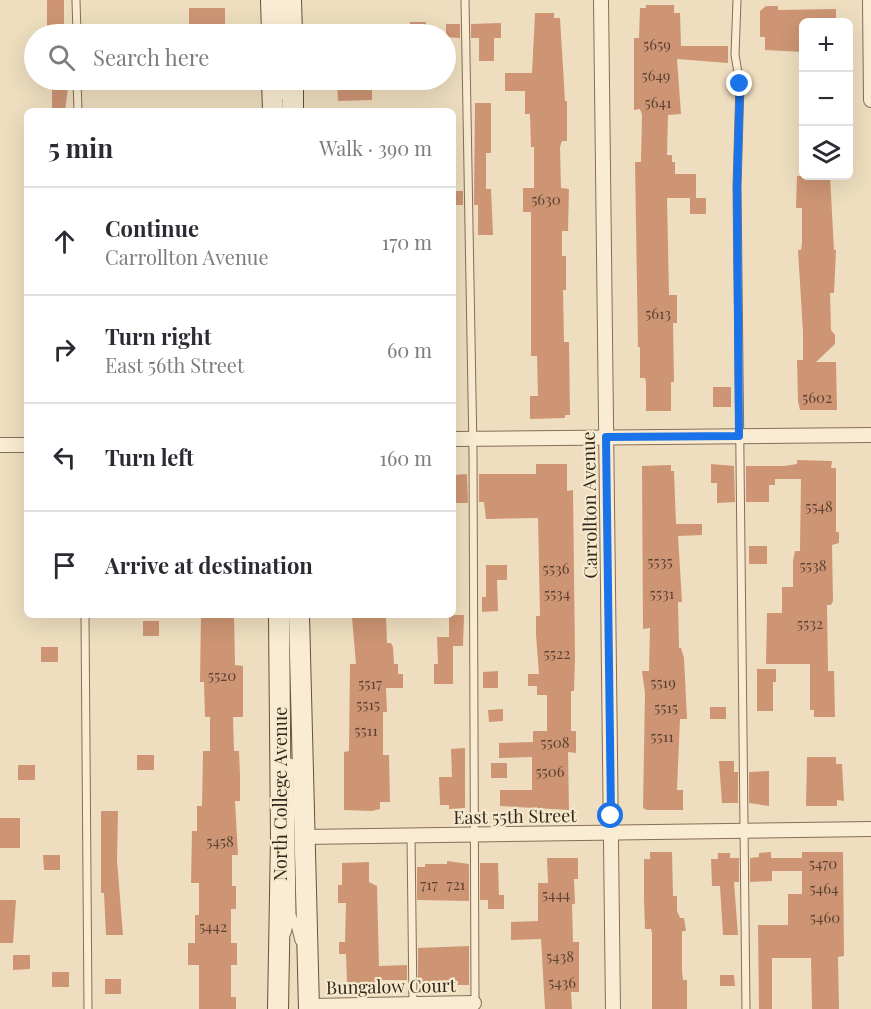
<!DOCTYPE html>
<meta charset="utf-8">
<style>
:root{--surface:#fff;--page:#f7f7f7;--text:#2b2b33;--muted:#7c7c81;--line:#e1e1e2}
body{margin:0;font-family:"Playfair Display",serif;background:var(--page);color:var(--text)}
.controls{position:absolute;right:18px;top:18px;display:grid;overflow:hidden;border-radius:9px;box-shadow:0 6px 24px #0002}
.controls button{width:54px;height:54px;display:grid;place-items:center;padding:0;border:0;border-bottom:2px solid var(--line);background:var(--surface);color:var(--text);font:30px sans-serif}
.stop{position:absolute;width:18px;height:18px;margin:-14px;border:4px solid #1a73e8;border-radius:50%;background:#fff}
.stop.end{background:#1a73e8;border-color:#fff;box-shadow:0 2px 6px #0008}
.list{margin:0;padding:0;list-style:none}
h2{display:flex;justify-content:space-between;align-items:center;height:78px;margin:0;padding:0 24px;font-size:26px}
h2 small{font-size:20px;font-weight:400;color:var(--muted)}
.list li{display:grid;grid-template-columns:39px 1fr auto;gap:18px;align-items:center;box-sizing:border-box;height:108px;padding:0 24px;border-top:2px solid var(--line)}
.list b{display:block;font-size:22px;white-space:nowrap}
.list p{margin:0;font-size:20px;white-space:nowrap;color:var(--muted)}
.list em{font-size:20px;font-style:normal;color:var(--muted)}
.icon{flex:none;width:33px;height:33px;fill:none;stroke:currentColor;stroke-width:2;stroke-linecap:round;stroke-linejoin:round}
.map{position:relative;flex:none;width:871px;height:1009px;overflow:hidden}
.search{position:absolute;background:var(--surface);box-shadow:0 6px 24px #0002;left:24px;top:24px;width:432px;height:66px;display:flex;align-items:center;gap:15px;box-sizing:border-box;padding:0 21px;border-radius:33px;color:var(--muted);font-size:22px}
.panel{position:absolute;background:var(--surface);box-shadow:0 6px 24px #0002;left:24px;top:108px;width:432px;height:510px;border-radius:9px}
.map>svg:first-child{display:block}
.building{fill:#cd9574}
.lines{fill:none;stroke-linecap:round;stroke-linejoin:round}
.lane-casing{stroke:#876e57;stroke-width:9}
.street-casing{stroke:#876e57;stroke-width:16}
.secondary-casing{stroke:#68503a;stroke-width:22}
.lane{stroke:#f9ecd2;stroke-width:7}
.street{stroke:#f9ecd2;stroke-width:14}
.secondary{stroke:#f9ecd2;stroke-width:20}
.route{stroke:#1a73e8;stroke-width:8}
.labels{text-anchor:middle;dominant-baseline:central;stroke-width:4.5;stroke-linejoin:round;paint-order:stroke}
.number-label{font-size:15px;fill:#5c4232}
.street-label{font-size:18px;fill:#36271c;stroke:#f5e9ce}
</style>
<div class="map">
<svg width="871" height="1009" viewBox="0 0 871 1009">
<rect width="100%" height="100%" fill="#eedebf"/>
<g class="building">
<path d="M47 0H64V31L47 32Z"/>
<path d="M646 5H674V13H680L681 46H728V63L677 59 681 114 668 115 667 155H672V162H675V174H696V198H706V214H690V198H667L669 295H677V323H673L674 382H671V411H646V382L645 378H640V347H638L635 162H641L642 115 640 109 634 110V38H639L640 8H646Z"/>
<path d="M778 6V10L836 9V22H804V52L765 50V37H760V11L766 6Z"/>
<rect x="189" y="8" width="36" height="21"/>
<path d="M535 13H554V18H560L565 101H567V141H562L560 147 561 188 569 189 568 231H562V256H566V290H563L564 342H569L570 415H565V418L530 419V396H538L537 356H531V212H523V188H534V147H531L530 114H525V91H505V73H532Z"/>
<rect x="410" y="22" width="16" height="12"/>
<path d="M501 23V38H494V61H479V38H471V24Z"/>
<path d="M446 24H460V38L446 37Z"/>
<path d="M52 80H69L65 111H52Z"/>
<path d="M372 80V100L338 101 337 81Z"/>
<path d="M475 103H491V153H486V189H491L493 235H478V205H474Z"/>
<path d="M797 176H830L834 250H836L834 293H830L831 330 835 335V344L816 362H836L837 410H800L798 401 797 360H803V332L798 250H801L802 243V208H796Z"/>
<rect x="453" y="191" width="10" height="14"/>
<rect x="713" y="387" width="18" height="20"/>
<path d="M797 460 832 461 831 468H836V532H839V543L832 545 833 601 831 605H827L828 671H834L835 717H814V710H810V664H766L767 613H782V587H793V561L795 551H800L801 479H775V485H769V502H746V466H784L797 464Z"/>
<path d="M536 464H567V491L573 490 575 657 574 691H571V731H576V753L568 752 569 810 500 806V790H532V757L499 758V743L533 742V731H547V695H537V686H528V674H539L536 635V616H540L538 518 486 519 484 502H479V474H536Z"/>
<path d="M711 464 734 466 735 502 717 503V483H711Z"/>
<path d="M671 465V471H674L676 524H702V535L678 536 682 602H678L679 648H681L684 658 687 719H680L677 790H683V810H647L643 808 645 693 642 671H649L650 628 643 629 642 466Z"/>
<path d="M467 474 468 503H453V475Z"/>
<rect x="749" y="546" width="18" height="18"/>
<path d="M486 565H507V580H497L498 611 482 612V597H486Z"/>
<path d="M201 615H234L235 665 243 666V717H233L234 751H239L240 776V801H235L238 855H232V886H236V909H231V943H237V965H231V997H236V1009H199V965H188V943H195V915H199V883H191L192 831H197V806H202L203 751H210V717H205L204 682H200Z"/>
<path d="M449 615H464L463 646H453V684H434V664H438L437 637H449Z"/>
<path d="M386 616 387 643H391L393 647 394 664H398V674H403V688H386L387 712H383V755H389L390 802H380V809L372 811 344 810V752L349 751 350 664H356L352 617Z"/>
<rect x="143" y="621" width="16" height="15"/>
<rect x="41" y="647" width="17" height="15"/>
<path d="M757 669H776V682H773V711H757Z"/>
<path d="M498 671V688H483V672Z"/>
<rect x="710" y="707" width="16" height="12"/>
<path d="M503 709V721L489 722 488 710Z"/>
<path d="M465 748V808L449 809V805H440L439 777H452L451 749Z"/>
<rect x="137" y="755" width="17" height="15"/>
<path d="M807 757H836V764H842L844 801 837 800V806H806Z"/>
<path d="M719 761H734V772H738V803H722Z"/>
<rect x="491" y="763" width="16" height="15"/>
<rect x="18" y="765" width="17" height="15"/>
<path d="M769 771V806L749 803V772Z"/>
<path d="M101 811H118L117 860 123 935H106L104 893H101Z"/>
<rect x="0" y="818" width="20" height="30"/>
<path d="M650 852H672L673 896H677V911L680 918H684L686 931H682V971L683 980H687V1009H652V933L651 929H645L644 899V859H650Z"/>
<path d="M771 852V858H802V852H843L844 956 838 957 839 1009H812L811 958H772V1009H759L758 925H788V894H802V871H772V881L750 882V858L759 857V853Z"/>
<path d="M718 853H730V858H739V882H734L738 935H723L720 886H712L711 859H718Z"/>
<path d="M43 855H60V870H44Z"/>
<path d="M547 858H578V879H574L575 904H572L573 942H579V992H571L572 1009H545L541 939 511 940V922L538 921V883H548Z"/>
<path d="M447 861 469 864V901L417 900V867H425V864H447Z"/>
<path d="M369 862V882L377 886 379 966 407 965V980H375V987L350 988V982H347L346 954H339V942H345L346 903H338V885H342V863Z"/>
<path d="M480 863H498L499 895H504V909H488V900H480Z"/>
<path d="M0 900H16L13 943H0Z"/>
<path d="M469 946V985H418V948Z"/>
<path d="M13 955H30V969L13 970Z"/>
<rect x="52" y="972" width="17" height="15"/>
<path d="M720 975H734L735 986H720Z"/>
<rect x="105" y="979" width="16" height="15"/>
</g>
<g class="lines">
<g class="lane-casing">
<g id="lane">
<path d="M76 0 77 34"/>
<path d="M281 0V23"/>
<path d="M465 0 473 452 475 1003"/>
<path d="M737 0 735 55 740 84 737 186 746 1009"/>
<path d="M77 80 78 111"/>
<path d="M282 80V96"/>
<path d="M85 615 88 1009"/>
<path d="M411 836 413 1004"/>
<path d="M293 917 299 941"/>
<path d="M287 933 292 914 290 762"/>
</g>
</g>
<g class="street-casing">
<g id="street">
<path d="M601 0 613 1009"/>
<path d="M870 0 871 100"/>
<path d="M453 439 871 435"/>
<path d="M0 445H27"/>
<path d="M303 837 871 829"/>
<path d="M309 1006 474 1003"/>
</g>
</g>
<g class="secondary-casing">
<g id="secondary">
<path d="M271 0 272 34"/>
<path d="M291 0 292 34"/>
<path d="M272 80 273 111"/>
<path d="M293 80V111"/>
<path d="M299 615 309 1009"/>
<path d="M278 1009 281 838 279 615"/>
</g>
</g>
<use href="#lane" class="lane"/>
<use href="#street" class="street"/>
<use href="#secondary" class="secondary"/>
</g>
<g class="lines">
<path class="route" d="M611 816 606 437 739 436 737 186 740 84"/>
</g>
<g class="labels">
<g class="number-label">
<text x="657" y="44">5659</text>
<text x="656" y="75">5649</text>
<text x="658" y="102">5641</text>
<text x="546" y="199">5630</text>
<text x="658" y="313">5613</text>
<text x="817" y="397">5602</text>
<text x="819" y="506">5548</text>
<text x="660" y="561">5535</text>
<text x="813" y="565">5538</text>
<text x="556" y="568">5536</text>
<text x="557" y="593">5534</text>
<text x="662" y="593">5531</text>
<text x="810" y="623">5532</text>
<text x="557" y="653">5522</text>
<text x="222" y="675">5520</text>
<text x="663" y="682">5519</text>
<text x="370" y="683">5517</text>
<text x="368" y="704">5515</text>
<text x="666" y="707">5515</text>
<text x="366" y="730">5511</text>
<text x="662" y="736">5511</text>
<text x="555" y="742">5508</text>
<text x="550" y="771">5506</text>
<text x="220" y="841">5458</text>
<text x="823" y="863">5470</text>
<text x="429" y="884">717</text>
<text x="456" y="884">721</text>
<text x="824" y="888">5464</text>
<text x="556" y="894">5444</text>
<text x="825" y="917">5460</text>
<text x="213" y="926">5442</text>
<text x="560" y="956">5438</text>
<text x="562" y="982">5436</text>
</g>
<g class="street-label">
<text transform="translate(589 505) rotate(-91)">Carrollton Avenue</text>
<text transform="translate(280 794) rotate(-90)">North College Avenue</text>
<text transform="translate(515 816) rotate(-1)">East 55th Street</text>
<text transform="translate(391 986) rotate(-1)">Bungalow Court</text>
</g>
</g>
</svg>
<div class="controls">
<button>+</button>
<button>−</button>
<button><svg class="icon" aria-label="layers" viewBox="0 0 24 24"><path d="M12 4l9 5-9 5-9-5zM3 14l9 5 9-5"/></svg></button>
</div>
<div class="stop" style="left:611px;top:816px"></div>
<div class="stop end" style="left:740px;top:84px"></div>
<div class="search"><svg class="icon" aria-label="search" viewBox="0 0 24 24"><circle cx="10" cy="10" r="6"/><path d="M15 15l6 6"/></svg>Search here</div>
<section class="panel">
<h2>5 min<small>Walk · 390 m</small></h2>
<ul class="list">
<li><svg class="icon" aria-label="ahead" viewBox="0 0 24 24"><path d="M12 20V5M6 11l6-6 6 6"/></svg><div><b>Continue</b><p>Carrollton Avenue</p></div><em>170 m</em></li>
<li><svg class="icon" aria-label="right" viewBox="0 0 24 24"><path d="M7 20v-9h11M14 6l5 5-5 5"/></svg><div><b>Turn right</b><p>East 56th Street</p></div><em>60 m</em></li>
<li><svg class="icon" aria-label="left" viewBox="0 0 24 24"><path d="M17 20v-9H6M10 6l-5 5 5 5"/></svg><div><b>Turn left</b></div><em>160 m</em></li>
<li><svg class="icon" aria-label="arrive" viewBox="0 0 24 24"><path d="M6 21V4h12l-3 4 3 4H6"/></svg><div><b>Arrive at destination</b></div></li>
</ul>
</section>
</div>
